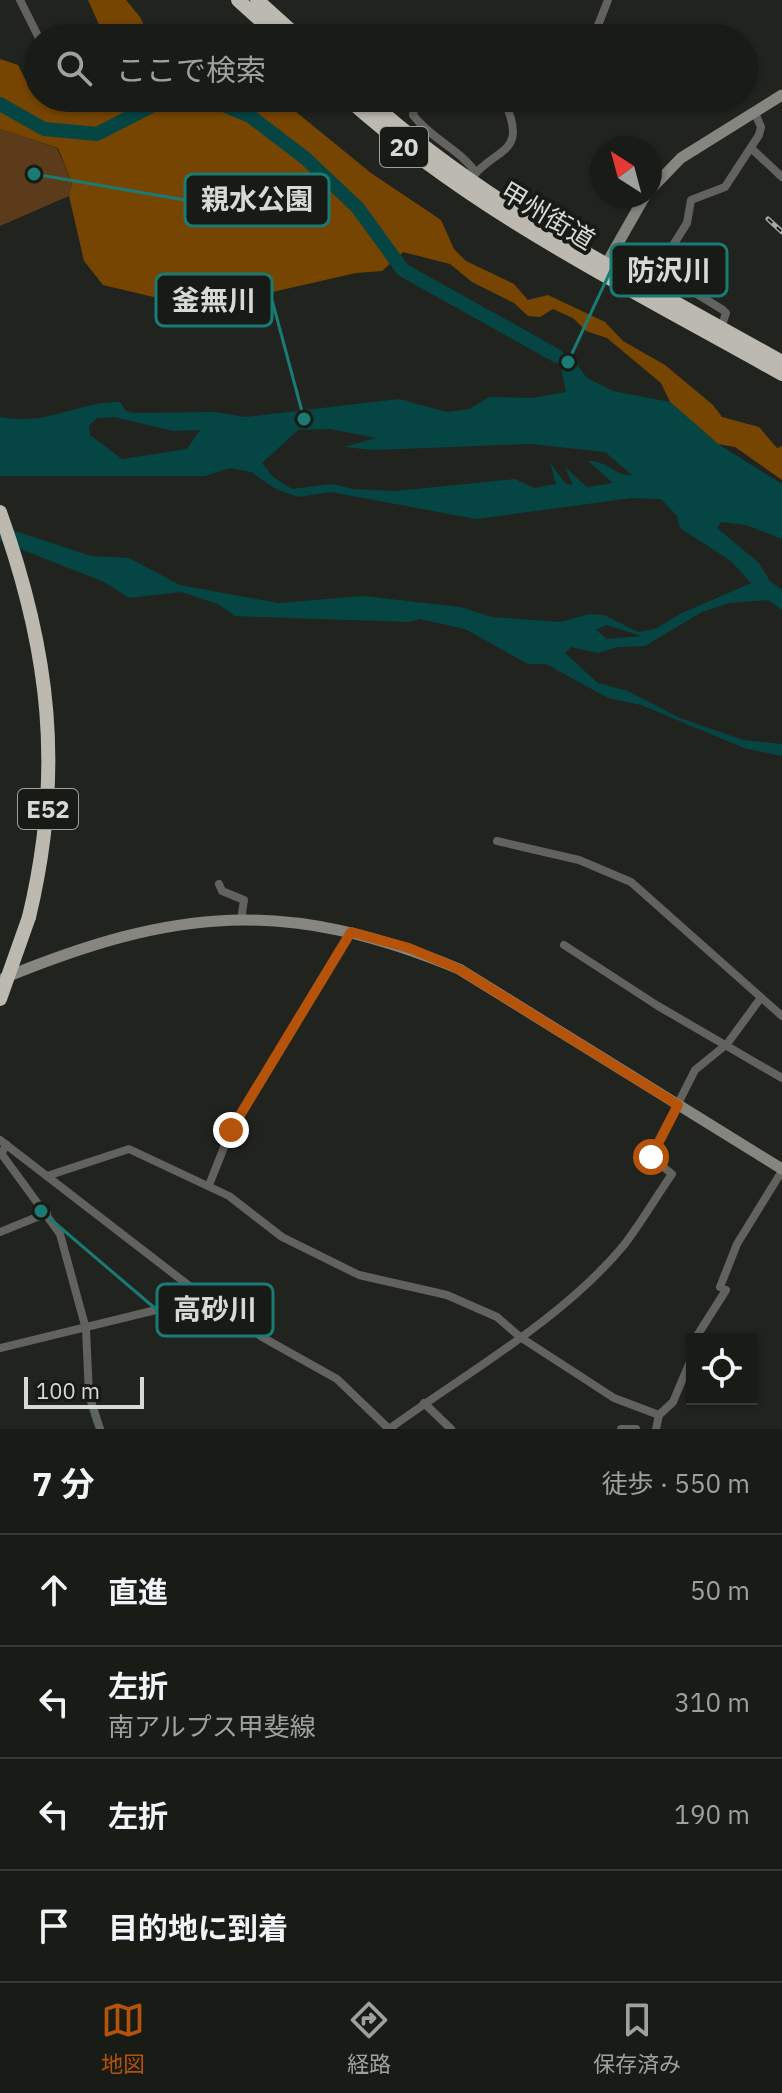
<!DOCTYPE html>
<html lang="ja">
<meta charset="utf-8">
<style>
:root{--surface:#191b16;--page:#262823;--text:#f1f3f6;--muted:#9fa1a1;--line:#373935;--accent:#b45309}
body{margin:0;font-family:"IBM Plex Sans","Noto Sans JP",sans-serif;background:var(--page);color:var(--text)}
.controls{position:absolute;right:24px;bottom:24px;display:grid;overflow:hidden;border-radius:0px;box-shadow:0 2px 6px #0004}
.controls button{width:72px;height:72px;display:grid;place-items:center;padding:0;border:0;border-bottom:2px solid var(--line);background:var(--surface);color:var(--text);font:40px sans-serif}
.compass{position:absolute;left:590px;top:136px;width:72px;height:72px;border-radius:50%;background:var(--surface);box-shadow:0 2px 6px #0004;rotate:324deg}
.scale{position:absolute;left:24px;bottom:20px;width:120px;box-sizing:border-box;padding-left:8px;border:4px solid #d6d9d4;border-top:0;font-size:22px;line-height:28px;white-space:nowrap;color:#d6d9d4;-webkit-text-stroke:6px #181b15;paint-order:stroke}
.stop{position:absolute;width:24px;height:24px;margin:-18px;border:6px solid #b45309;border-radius:50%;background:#fff}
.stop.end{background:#b45309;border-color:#fff;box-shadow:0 2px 8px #0008}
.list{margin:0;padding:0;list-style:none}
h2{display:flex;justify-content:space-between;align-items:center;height:104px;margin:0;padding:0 32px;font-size:34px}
h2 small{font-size:26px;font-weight:400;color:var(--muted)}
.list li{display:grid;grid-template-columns:52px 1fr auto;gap:24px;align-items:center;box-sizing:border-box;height:112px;padding:0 32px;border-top:2px solid var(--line)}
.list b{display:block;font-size:30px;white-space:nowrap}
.list p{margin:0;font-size:26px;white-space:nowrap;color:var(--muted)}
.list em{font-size:26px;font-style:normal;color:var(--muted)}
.icon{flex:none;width:44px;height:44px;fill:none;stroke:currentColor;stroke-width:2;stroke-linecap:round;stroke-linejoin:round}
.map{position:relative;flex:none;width:782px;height:1429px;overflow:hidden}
.search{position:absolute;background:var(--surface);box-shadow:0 2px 6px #0004;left:24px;right:24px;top:24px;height:88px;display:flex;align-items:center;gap:20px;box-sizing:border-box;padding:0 28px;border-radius:44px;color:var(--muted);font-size:30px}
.sheet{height:552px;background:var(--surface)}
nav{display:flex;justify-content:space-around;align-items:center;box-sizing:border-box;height:112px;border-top:2px solid var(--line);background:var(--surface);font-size:22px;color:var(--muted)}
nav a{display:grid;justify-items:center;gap:4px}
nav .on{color:var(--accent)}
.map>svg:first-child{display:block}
.green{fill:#5b3b1a}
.forest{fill:#764502}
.water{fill:#054544;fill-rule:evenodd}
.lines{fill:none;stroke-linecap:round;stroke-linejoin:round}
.stream{stroke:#054544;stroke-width:2}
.river{stroke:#054544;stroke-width:14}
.street{stroke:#62625e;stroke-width:8}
.secondary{stroke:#86857f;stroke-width:11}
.highway{stroke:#bbb9b0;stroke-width:14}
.rail-casing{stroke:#a7aaa5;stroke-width:5}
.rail{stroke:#181b15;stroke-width:2;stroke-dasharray:6;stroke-linecap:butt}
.highway-bridge{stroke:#bbb9b0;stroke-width:14}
.route{stroke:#b45309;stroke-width:10}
.labels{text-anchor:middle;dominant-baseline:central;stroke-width:8;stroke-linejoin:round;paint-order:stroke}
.shield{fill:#181b15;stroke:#9da09b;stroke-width:2}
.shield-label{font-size:24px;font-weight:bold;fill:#d6d9d4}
.street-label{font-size:26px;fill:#d6d9d4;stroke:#181b15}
.leader{fill:none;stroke:#197b73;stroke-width:3}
.callout-dot{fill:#197b73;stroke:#181b15;stroke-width:3}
.callout{fill:#181b15;stroke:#197b73;stroke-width:3}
.callout-label{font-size:28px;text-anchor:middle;font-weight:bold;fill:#d6d9d4}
</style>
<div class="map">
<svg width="782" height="1429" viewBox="0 0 782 1429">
<rect width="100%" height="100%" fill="#21241e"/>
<path class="green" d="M0 129 57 148 72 183 69 196 0 226Z"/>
<g class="forest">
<path d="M88 0H126L140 17 150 38H105Z"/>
<path d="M0 59 18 65 25 79 38 87V98H279L371 173 441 220 454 249 466 261 514 284 528 300 548 295 605 322 623 341 665 365 713 405 722 417 759 427 777 448 782 446V480L735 447 718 444 670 402 661 383 607 338 586 331 573 318 553 309 540 317 528 316 514 303 472 282 450 264 403 252 382 271 356 273 268 293 162 299 103 285 84 261 69 196 72 183 58 148 0 129Z"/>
</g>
<path class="water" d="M541 346 570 355 587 378 613 391 670 402 718 444 782 484V539L746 525 721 522 717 528 759 563 770 581 782 590V610L768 600 729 603 702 612 645 646 618 647 598 653 571 647 565 653 598 683 628 691 680 718 743 740 782 744V756L744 748 641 705 608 698 546 664H528L465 629 420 619 409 622 235 616 218 604 181 592 129 598 104 582 0 541V526L91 556 129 558 180 585 278 603 363 596 460 607 492 617 560 622 589 614 604 615 638 632 655 629 680 614 751 583 731 561 680 528 677 516 661 499 632 498 476 519 331 492 298 497 276 489 251 472 230 468 205 476H0V417C53 426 73 402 120 402L126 411 136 413 215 412 245 417 399 399 447 412 469 409 490 397 532 398 566 392 560 363ZM114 417 173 431 200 430 187 449 122 459 90 435 89 426 97 418ZM330 429 376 438 344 447 374 450 530 444 605 452 632 475C614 476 609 461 588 461L613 483 587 487 565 467 573 485 566 484 550 463 556 484 534 488 515 479 396 491 354 489 332 484 292 489 273 477 262 463 298 430ZM606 625 642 636 607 639 596 630Z"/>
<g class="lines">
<path class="stream" d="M88 1404 94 1424"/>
<g class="river">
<path d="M207 98 250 116 305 158 357 207 403 270 557 356"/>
<path d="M0 104 44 129 97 134 167 98"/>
</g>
<g class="street">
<path d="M20 0 39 38"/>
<path d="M593 38 608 0"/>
<path d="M416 98 413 115C431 139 460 149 476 173"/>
<path d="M751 148 782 177"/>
<path d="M470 180C494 146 531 157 503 98"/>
<path d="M721 328 726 313 723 310 663 273 660 266 687 223 691 200 725 187 759 135 761 127 755 113"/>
<path d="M497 841 579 860 631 882 782 1016"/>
<path d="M219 884 222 891 244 900 241 920"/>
<path d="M564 945 658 1006 782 1078"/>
<path d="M0 1140 205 1298 262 1337 337 1379 389 1429"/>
<path d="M7 1145 1 1153 60 1234 86 1329 89 1395 100 1429"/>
<path d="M50 1175 129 1149 229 1196 282 1237 359 1275 447 1295 497 1317 520 1337 614 1398 659 1415"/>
<path d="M209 1185 231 1130 351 932"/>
<path d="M0 1232 47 1213"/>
<path d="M720 1287 737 1244 782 1171"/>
<path d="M695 1339 726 1290"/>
<path d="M0 1348 205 1298"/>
<path d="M424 1403 451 1429"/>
<path d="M389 1429C466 1373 563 1319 624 1245 641 1223 656 1197 672 1174L651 1157 695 1070 727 1044 760 999"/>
<path d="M621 1429H636"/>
<path d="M656 1429 659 1415 673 1402 692 1357"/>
</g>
<g class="secondary">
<path d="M650 190 681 158 782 95"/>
<path d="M604 268 645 196"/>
<path d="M4 978C175 908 285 897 459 969L782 1169"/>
</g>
<g class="highway">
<path d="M238 0 280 38"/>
<path d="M257 0 299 38"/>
<path d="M347 98C477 215 632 289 782 374"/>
<path d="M366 98C446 170 536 227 631 278"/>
<path d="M660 294 782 362"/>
<path d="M0 512C50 651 64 772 29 917"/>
</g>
<g class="rail-casing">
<path id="rail" d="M768 219 782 232"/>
</g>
<use href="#rail" class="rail"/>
<path class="highway-bridge" d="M0 999 29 917"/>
</g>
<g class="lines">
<path class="route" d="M231 1130 351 932 409 948 459 969 678 1105 651 1157"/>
</g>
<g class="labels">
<g class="shield">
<rect x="380" y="127" width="48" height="40" rx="6"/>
<rect x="18" y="789" width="60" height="40" rx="6"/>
</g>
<g class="shield-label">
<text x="404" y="147">20</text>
<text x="48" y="809">E52</text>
</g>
<g class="street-label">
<text transform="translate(548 215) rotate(31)">甲州街道</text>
</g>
</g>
<path class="leader" d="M34 174L185 200M568 362L611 270M304 419L272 300M41 1211L157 1310"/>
<g class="callout-dot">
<circle cx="34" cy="174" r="8"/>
<circle cx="568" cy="362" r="8"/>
<circle cx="304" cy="419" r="8"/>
<circle cx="41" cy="1211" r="8"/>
</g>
<g class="callout">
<rect x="185" y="174" width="144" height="52" rx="8"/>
<rect x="611" y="244" width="116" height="52" rx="8"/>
<rect x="156" y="274" width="116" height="52" rx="8"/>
<rect x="157" y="1284" width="116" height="52" rx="8"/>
</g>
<g class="callout-label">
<text x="257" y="209">親水公園</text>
<text x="669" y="280">防沢川</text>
<text x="214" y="310">釜無川</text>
<text x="215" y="1319">高砂川</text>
</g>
</svg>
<div class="controls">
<button><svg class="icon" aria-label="locate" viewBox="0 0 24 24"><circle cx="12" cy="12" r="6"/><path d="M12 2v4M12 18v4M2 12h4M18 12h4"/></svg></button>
</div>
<svg class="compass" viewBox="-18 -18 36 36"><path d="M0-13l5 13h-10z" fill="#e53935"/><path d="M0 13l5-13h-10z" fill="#9fa1a1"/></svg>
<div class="scale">100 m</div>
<div class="stop" style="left:651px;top:1157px"></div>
<div class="stop end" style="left:231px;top:1130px"></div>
<div class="search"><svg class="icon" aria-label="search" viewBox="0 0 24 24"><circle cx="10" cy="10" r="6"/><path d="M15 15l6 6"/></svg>ここで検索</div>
</div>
<section class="sheet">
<h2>7 分<small>徒歩 · 550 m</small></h2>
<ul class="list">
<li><svg class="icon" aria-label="ahead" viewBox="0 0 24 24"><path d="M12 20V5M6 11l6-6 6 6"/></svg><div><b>直進</b></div><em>50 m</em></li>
<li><svg class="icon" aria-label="left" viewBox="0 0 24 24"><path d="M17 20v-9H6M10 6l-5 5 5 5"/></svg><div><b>左折</b><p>南アルプス甲斐線</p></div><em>310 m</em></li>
<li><svg class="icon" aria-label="left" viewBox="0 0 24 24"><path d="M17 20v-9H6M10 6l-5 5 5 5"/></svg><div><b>左折</b></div><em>190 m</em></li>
<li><svg class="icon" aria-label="arrive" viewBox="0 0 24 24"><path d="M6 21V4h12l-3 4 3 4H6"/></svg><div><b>目的地に到着</b></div></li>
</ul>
</section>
<nav>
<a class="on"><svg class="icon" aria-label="map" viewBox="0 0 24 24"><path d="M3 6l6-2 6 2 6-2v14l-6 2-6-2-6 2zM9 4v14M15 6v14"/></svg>地図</a>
<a><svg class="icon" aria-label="directions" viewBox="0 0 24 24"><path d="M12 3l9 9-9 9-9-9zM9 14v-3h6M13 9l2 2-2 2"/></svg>経路</a>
<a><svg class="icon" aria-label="saved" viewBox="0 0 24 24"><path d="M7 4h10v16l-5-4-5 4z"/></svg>保存済み</a>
</nav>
